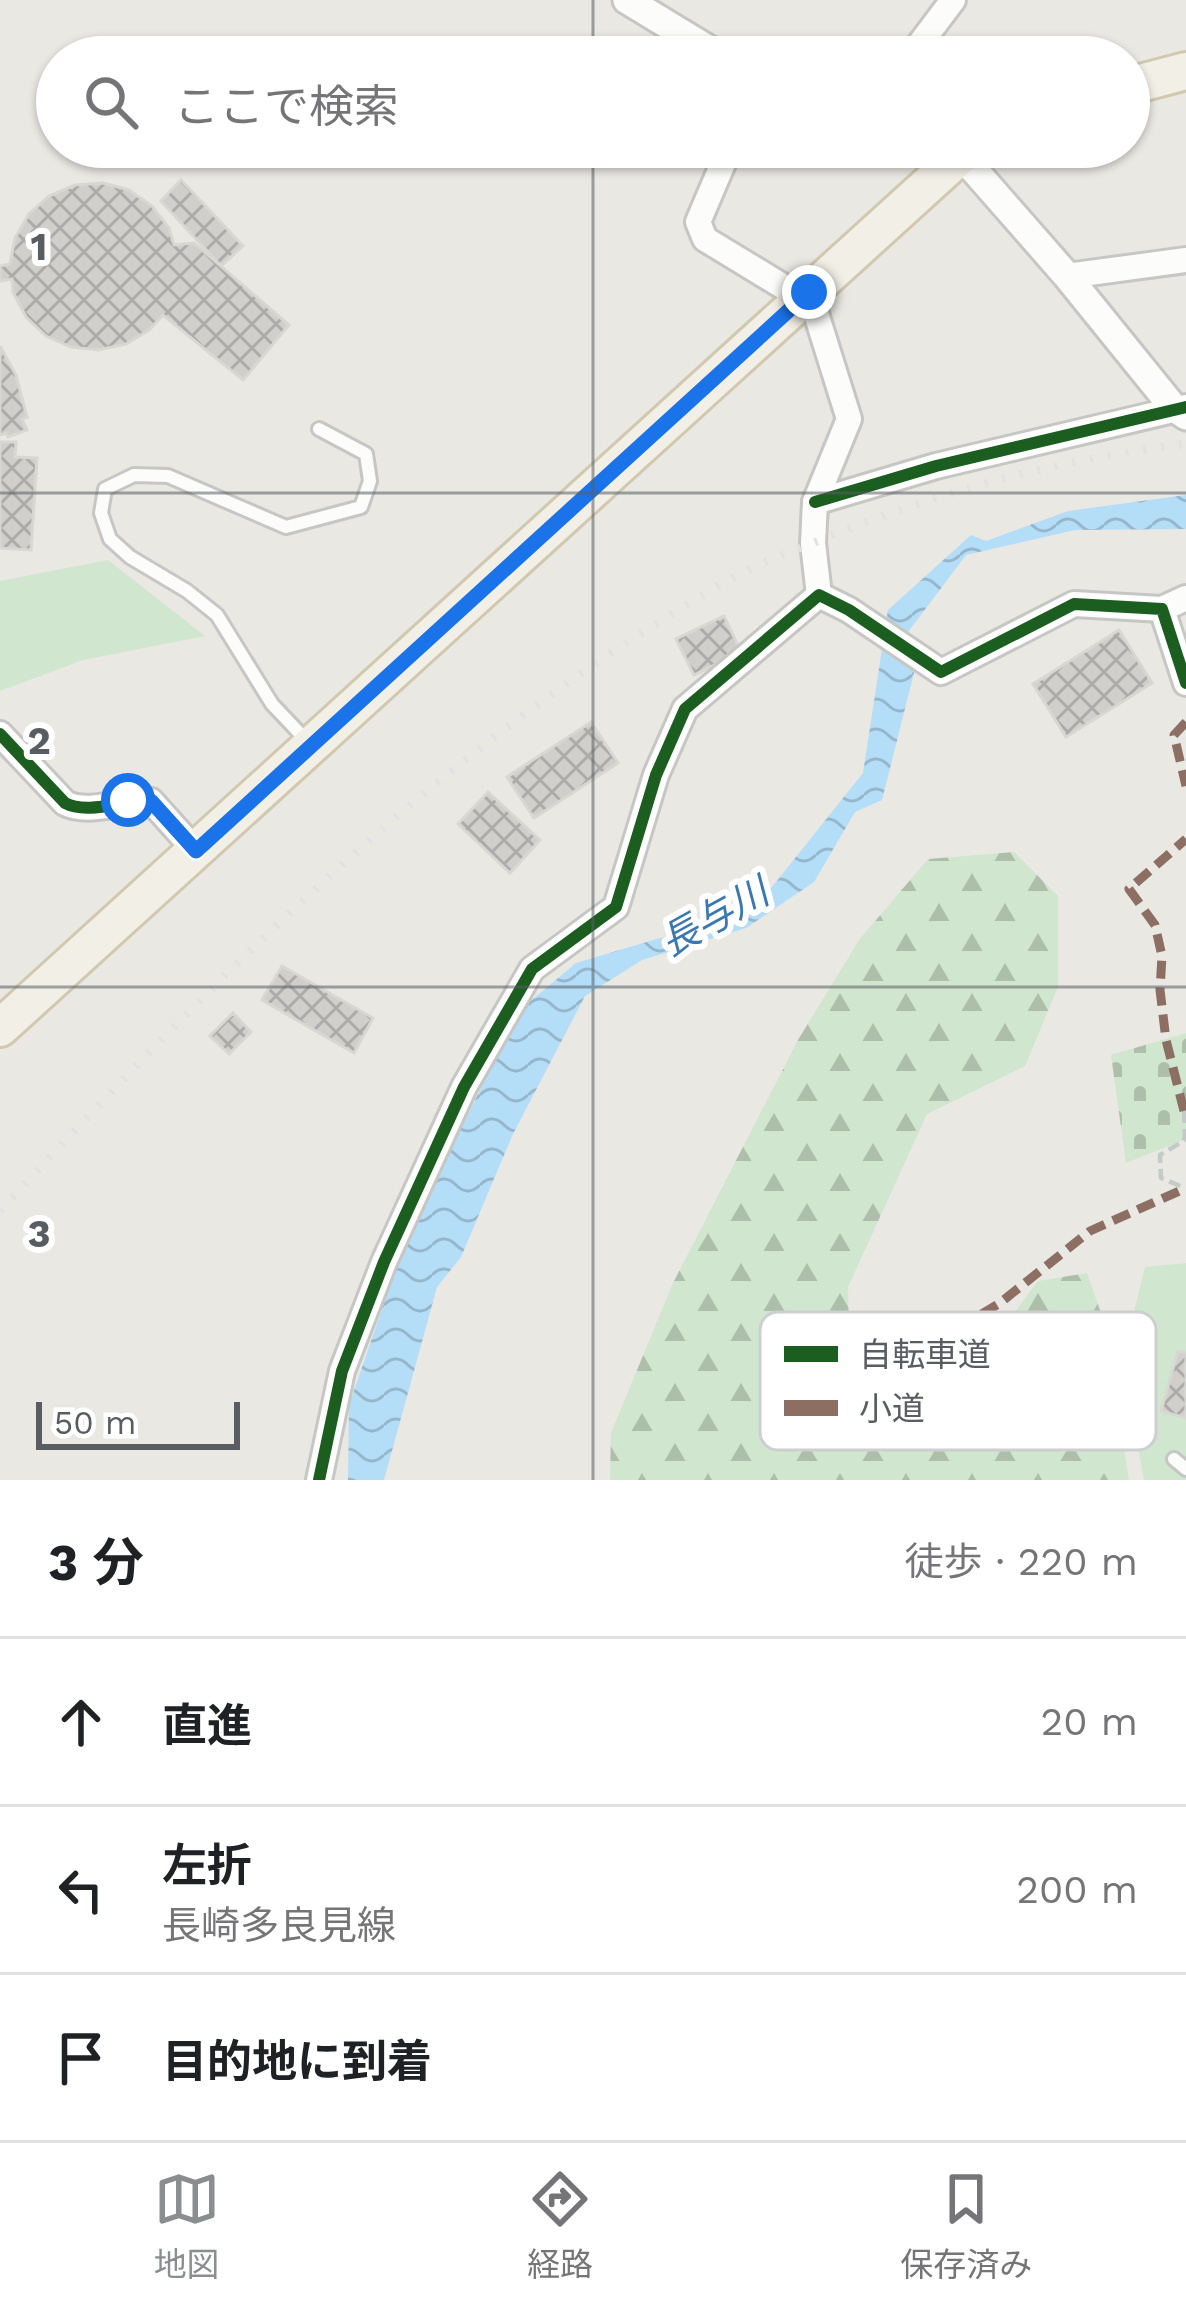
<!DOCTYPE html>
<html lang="ja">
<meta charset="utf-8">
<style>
:root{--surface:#fff;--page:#f6f6f6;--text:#202124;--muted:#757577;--line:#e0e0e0;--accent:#8b8e8f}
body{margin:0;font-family:"Work Sans","Noto Sans JP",sans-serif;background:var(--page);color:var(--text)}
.scale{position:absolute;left:36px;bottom:30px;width:204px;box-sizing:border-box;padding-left:12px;border:6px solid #595d62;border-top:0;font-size:33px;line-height:42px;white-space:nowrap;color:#595d62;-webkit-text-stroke:9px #fff;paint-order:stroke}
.stop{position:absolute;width:36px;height:36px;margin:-27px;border:9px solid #1a73e8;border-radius:50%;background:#fff}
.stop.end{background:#1a73e8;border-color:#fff;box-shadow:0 3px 12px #0008}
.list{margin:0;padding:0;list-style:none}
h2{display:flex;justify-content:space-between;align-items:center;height:156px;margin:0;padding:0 48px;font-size:51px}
h2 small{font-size:39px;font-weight:400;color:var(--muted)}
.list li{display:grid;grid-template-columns:78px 1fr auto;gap:36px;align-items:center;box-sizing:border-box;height:168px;padding:0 48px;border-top:3px solid var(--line)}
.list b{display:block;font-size:45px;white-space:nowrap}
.list p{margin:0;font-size:39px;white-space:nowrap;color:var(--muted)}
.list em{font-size:39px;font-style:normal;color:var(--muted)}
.icon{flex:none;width:66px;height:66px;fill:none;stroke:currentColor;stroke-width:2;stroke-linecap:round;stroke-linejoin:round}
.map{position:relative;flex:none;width:1186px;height:1480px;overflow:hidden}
.search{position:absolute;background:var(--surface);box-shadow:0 3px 9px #0004;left:36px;right:36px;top:36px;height:132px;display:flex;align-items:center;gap:30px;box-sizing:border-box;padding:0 42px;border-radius:66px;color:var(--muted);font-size:45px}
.sheet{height:660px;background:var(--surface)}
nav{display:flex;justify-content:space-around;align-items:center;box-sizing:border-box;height:168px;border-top:3px solid var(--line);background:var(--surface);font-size:33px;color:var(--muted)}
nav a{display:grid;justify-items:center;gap:6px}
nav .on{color:var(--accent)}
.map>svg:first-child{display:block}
.forest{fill:url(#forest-firs)}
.cemetery{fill:url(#cemetery-stones)}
.park{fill:#d1e6ce}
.water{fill:url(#water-waves)}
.building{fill:url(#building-cross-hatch);stroke:#d8d7d2;stroke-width:3}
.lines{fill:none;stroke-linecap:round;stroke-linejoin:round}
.service-casing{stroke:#c6c6c5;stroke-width:18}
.minor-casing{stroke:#c6c6c5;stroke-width:30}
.tertiary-casing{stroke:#c6c6c5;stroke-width:33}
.primary-casing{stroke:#d1c8b0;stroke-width:42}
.path{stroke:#c4cac7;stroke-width:4.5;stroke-dasharray:12 6;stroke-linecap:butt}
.service{stroke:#fcfcfb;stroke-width:12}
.minor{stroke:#fcfcfb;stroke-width:24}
.tertiary{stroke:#fcfcfb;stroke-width:27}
.primary{stroke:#f2f0e6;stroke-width:36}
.rail{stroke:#e1e2e1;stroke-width:8;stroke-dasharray:3 15;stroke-linecap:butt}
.quiet{stroke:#8d6e63;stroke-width:9;stroke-dasharray:18 9;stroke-linecap:butt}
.cycleway-casing{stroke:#fff;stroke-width:20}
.cycleway{stroke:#1b5e20;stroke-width:12}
.route{stroke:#1a73e8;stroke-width:15}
.grid{fill:none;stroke:#595d62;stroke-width:3;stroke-opacity:0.55}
.labels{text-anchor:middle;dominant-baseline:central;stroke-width:12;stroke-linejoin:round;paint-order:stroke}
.water-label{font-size:39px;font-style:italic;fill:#3b78b1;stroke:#fff}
.key{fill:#fff;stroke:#cdced0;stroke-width:3}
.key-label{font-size:33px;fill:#595d62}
.grid-label{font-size:39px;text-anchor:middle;font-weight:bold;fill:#595d62;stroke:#fff;stroke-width:12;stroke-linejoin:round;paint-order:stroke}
</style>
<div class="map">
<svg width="1186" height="1480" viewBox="0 0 1186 1480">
<defs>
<pattern id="forest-firs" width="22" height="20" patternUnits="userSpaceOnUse" patternTransform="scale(3)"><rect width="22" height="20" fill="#d1e6ce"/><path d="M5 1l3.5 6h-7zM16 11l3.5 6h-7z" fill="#adbeab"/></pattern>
<pattern id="cemetery-stones" width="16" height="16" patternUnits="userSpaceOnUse" patternTransform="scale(3)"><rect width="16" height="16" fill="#d1e6ce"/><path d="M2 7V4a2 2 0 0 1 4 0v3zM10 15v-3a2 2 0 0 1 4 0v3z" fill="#adbeab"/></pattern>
<pattern id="water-waves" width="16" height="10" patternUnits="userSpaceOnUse" patternTransform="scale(3)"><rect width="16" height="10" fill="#b4ddf7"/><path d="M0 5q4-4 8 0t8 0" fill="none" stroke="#95b6cb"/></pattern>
<pattern id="building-cross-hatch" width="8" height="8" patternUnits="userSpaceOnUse" patternTransform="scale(3)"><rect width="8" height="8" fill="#d0cfcc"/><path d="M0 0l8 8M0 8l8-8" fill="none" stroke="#acaba9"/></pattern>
</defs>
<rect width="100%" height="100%" fill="#e9e8e3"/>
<path class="forest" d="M1014 852 1058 896V987L1025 1066 927 1114 848 1287 850 1380 899 1404 977 1363 1038 1281 1087 1273 1102 1316 1129 1480H610L611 1433 673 1283 798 1040 859 940 928 859Z"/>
<path class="cemetery" d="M1186 1033V1139L1126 1163 1111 1055Z"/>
<g class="park">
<path d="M108 560 205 636 83 660 0 691V581Z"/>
<path d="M1186 1263V1480H1144L1122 1361 1145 1267Z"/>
</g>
<path class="water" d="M1186 495V529L1075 530 966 555 908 632 917 661 882 800 855 812 814 882 746 928 642 960 585 996 513 1134 461 1257 437 1287 384 1480H348L349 1405 408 1234 520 1010 576 963 677 933 772 887 863 773 888 610 971 535 986 541 1068 511Z"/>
<g class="building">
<path d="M181 180 243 246 221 266 161 201Z"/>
<path d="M103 183 129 190 152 206 169 228 174 245 194 243 289 325 243 380 163 315 149 330 126 344 98 350 71 347 46 336 26 317 13 292 12 279 0 281V266L10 264 15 238 29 214 49 196 75 185Z"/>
<path d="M0 346 16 375 27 417 22 419 27 430 8 437 6 433 0 435Z"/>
<path d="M0 442H16L15 457 37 458 31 550 0 548Z"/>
<path d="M724 616 741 652 694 675 676 639Z"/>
<path d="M1119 630 1152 683 1066 737 1033 684Z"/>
<path d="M591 722 618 763 534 818 507 777Z"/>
<path d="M488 792 540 840 510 873 458 824Z"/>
<path d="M282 966 373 1018 354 1053 262 1000Z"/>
<path d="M233 1013 251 1032 229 1054 210 1036Z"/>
<path d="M1178 1351 1186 1353V1418L1161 1411Z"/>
</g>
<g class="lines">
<g class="service-casing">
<g id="service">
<path d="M307 741 272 704 217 615 187 591 130 557 110 539 101 513 105 489 134 475 168 476 286 527 361 507 370 481 366 454 319 429"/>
<path d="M1174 1459 1186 1469"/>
</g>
</g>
<g class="minor-casing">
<g id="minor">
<path d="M910 57 953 0"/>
<path d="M730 147 698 222 705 239 802 298"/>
<path d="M1067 276 1186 260"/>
<path d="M809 291 849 419 815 502 813 543 819 595"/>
<path d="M815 502 936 466 1186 407"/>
<path d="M819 595 849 610 941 672 1074 604 1162 609 1186 683"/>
<path d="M1162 609 1186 598"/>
<path d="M0 734 65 803C87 815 125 800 151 801L196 851"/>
<path d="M319 1480 342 1371 384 1262 464 1087 532 969 616 907 656 775 685 709 819 595"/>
</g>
</g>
<g class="tertiary-casing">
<g id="tertiary">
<path d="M627 0 721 57"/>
<path d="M941 147 961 155 1067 276 1173 407 1186 416"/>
</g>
</g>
<g class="primary-casing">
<g id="primary">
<path d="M1129 86 1186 71"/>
<path d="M0 1028 961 155 980 147"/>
</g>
</g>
<path class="path" d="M1184 1111 1185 1140 1160 1155 1161 1178 1185 1188"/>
<use href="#service" class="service"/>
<use href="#minor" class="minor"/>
<use href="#tertiary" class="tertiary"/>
<use href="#primary" class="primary"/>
<path class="rail" d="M0 1211C221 971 453 732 742 573 766 560 793 551 818 541 935 492 1059 460 1186 444"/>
<g class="quiet">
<path d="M1186 722 1174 735 1186 786"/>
<path d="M1184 1111 1166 1040 1160 990 1162 956 1155 925 1129 889 1186 839"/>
<path d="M877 1435 937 1361 955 1330 1000 1303 1090 1231 1186 1188"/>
</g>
<g class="cycleway-casing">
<g id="cycleway">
<path d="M815 502 936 466 1186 407"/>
<path d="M0 734 65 803C87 815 125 800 151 801L196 851"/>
<path d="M319 1480 342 1371 384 1262 464 1087 532 969 616 907 656 775 685 709 819 595 849 610 941 672 1074 604 1162 609 1186 683"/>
</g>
</g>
<use href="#cycleway" class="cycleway"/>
</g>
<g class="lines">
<path class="route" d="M128 800 151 801 196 851 809 292"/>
</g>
<path class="grid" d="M593 0V57M593 147V1480M0 493H1186M0 987H1186"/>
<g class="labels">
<g class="water-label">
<text transform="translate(714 917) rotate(-29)">長与川</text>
</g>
</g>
<rect x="760" y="1312" width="396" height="138" rx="18" class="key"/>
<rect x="784" y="1346" width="54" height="16" fill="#1b5e20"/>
<rect x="784" y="1400" width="54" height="16" fill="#8d6e63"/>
<g class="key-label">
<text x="859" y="1366">自転車道</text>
<text x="859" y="1420">小道</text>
</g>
<g class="grid-label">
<text x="39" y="260">1</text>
<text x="39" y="754">2</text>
<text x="39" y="1247">3</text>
</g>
</svg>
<div class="scale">50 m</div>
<div class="stop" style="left:128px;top:800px"></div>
<div class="stop end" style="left:809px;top:292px"></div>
<div class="search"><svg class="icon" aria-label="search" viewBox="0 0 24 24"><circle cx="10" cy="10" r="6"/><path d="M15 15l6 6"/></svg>ここで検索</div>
</div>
<section class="sheet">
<h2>3 分<small>徒歩 · 220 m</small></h2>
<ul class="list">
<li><svg class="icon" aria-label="ahead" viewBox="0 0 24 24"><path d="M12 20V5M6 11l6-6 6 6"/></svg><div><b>直進</b></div><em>20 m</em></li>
<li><svg class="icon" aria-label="left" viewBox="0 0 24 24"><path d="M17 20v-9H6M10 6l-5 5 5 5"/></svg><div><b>左折</b><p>長崎多良見線</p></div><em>200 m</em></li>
<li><svg class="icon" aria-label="arrive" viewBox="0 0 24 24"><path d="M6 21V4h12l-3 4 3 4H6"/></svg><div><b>目的地に到着</b></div></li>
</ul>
</section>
<nav>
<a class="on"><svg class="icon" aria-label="map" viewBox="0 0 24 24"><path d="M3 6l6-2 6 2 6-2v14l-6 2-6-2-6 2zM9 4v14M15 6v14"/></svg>地図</a>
<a><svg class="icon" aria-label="directions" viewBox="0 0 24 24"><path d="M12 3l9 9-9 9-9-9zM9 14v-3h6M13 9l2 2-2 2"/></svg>経路</a>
<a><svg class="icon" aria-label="saved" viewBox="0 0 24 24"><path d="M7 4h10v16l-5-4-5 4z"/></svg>保存済み</a>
</nav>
